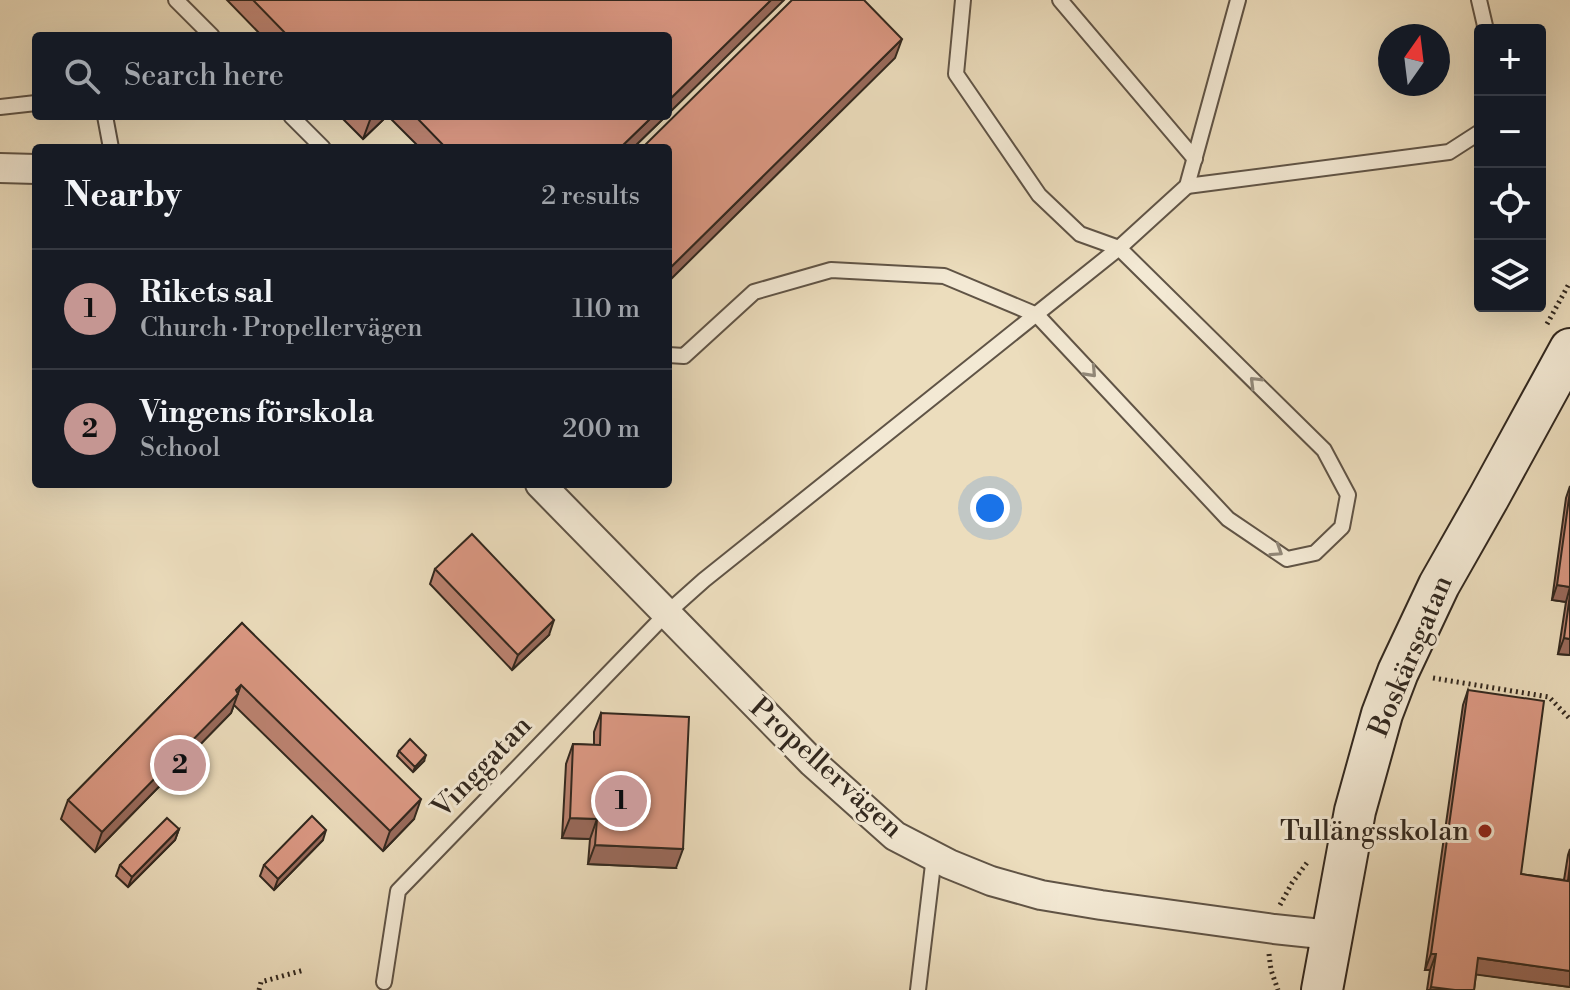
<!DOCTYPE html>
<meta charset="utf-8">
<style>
:root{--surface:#171b24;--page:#20242c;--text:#f1f3f6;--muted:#9ea1a6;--line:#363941;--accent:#c59692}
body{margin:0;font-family:"Libre Bodoni",serif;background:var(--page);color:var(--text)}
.controls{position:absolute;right:24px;top:24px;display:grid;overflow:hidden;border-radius:8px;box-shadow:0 8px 32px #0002}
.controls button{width:72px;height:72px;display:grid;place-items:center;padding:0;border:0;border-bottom:2px solid var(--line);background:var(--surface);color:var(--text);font:40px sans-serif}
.compass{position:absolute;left:1378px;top:24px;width:72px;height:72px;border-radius:50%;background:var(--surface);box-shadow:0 8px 32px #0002;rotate:14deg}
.you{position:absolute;left:990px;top:508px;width:28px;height:28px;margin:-20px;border:6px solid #fff;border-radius:50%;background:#1a73e8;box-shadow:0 0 0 12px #1a73e833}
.badge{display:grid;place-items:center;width:52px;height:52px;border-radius:50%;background:var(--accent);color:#111;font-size:26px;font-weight:700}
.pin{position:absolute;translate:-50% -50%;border:4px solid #fff;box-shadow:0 2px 8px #0006}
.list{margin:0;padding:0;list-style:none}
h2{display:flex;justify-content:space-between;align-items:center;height:104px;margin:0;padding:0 32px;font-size:34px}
h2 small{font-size:26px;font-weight:400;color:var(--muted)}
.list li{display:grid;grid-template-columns:52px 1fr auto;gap:24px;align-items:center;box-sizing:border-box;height:120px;padding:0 32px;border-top:2px solid var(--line)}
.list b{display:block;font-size:30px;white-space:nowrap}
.list p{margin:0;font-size:26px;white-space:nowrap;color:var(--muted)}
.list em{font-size:26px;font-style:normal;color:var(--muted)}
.icon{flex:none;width:44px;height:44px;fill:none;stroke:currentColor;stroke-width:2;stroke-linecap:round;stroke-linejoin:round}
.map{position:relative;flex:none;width:1570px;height:990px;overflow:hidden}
.search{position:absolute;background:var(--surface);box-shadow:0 8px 32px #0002;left:32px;top:32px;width:640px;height:88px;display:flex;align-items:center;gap:20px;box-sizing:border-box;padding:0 28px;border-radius:8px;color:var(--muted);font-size:30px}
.panel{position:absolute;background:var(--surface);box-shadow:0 8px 32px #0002;left:32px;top:144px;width:640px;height:344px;border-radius:8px}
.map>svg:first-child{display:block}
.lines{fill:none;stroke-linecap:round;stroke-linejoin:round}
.lane-casing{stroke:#605446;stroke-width:18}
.street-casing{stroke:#605446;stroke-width:32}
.secondary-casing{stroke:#31271e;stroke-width:44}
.path{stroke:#31271e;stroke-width:5;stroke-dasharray:2 4;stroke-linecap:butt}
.lane{stroke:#f3e9d4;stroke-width:14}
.street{stroke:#f3e9d4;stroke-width:28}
.secondary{stroke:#f3e9d4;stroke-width:40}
.wall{fill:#bc8371;stroke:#31271e;stroke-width:2}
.shaded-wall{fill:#996a5c;stroke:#31271e;stroke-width:2}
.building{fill:#db9883;stroke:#31271e;stroke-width:2}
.oneway{stroke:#928879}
.poi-dot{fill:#8f2418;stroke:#f3e9d4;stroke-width:3}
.labels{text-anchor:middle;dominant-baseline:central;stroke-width:6;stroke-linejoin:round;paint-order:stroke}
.street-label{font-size:28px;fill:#31271e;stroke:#f3e9d4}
.poi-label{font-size:28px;fill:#31271e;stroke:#f3e9d4;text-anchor:end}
</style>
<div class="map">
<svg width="1570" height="990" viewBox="0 0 1570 990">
<rect width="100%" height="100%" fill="#ecddbd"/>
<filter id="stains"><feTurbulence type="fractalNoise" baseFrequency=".0025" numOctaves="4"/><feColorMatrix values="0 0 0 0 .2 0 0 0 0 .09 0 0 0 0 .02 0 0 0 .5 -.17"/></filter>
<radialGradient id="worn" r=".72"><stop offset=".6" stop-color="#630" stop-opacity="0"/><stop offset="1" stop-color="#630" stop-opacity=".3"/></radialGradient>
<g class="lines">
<g class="lane-casing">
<g id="lane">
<path d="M176 0 212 36"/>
<path d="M1060 0 1195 159"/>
<path d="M1479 0 1486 30"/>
<path d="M0 107 36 103"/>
<path d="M105 116 111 148"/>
<path d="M291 116 323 148"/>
<path d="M1187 186 1449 152 1480 132"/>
<path d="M668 355 684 356 754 292 831 270 944 276 1037 315 1228 519 1287 559 1315 553 1342 527 1348 495 1324 450 1119 248 1080 234 1039 195 956 74 963 0"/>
<path d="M384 982 398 891 667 613 704 580 1119 248 1187 186 1238 0"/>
<path d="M918 990 934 856"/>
</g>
</g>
<g class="street-casing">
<g id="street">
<path d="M0 168 36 169"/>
<path d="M540 484 812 762 895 836 949 864 991 881 1041 895 1101 905 1274 929 1331 935"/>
</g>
</g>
<g class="secondary-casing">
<path id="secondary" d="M1322 990 1355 811 1382 714 1398 672 1439 585 1489 497 1570 349"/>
</g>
<g class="path">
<path d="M1547 324 1570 282"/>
<path d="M1433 678 1549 697 1570 719"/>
<path d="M1280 905 1292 883 1309 860"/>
<path d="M1269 954 1271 970 1278 990"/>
<path d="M259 990 261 982 304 970"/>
</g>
<use href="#lane" class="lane"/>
<use href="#street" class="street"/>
<use href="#secondary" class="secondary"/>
</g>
<g class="wall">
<path d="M227 0H784L668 36H262Z"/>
<path d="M340 116H387L363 139Z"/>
<path d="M388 116H666L633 148H420Z"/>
<path d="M1570 486V655L1558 654 1566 602 1552 600 1566 498Z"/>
<path d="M435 569 549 635 512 670 430 584Z"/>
<path d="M242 623 414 819 383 851 234 705 231 713 95 852 61 819 68 800Z"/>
<path d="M1468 690 1521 874 1564 880 1568 855 1570 849V987L1476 974 1474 990H1427L1430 970H1425L1463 705Z"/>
<path d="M601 713 676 868 588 864 590 839 562 838 566 764 573 744 594 745V732Z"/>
<path d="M399 751 424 761 413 772 397 756Z"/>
<path d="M179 829 175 840 128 887 116 876 120 865Z"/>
<path d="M323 840 274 890 260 876 264 865Z"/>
</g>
<g class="shaded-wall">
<path d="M771 0H784L668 114V101Z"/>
<path d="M902 39 895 58 668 282V270Z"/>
<path d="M373 116H387L363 139 370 120Z"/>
<path d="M653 116H666L633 148H620Z"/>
<path d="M1557 585 1570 587 1566 602 1552 600Z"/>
<path d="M554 620 549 635 512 670 518 655Z"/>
<path d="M1564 638 1570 639V655L1558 654Z"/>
<path d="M241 685 231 713 95 852 102 832Z"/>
<path d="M426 755 424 761 413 772 415 767Z"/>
<path d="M421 799 414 819 383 851 390 831Z"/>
<path d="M570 818 597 819 590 839 562 838Z"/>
<path d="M179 829 175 840 128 887 132 877Z"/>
<path d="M326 830 323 840 274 890 278 879Z"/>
<path d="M595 845 683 849 676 868 588 864Z"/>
<path d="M1431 954H1436L1430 970H1425Z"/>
<path d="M1478 958 1570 971V987L1472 974Z"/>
<path d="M1431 987 1455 990H1430Z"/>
</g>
<g class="building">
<path d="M253 0H771L668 101V36H288Z"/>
<path d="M792 0H864L902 39 668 270V148H642Z"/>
<path d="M415 116H653L620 148H446Z"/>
<path d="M1570 491V587L1557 585Z"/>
<path d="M472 534 554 620 518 655 435 569Z"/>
<path d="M1570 595V639L1564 638Z"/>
<path d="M242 623 421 799 390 831 241 685 236 690 238 694 102 832 68 800Z"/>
<path d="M1468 690 1544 701 1521 874 1568 881 1570 864V971L1478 958 1474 990H1455L1431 987 1436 954H1431Z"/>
<path d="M601 713 689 717 683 849 595 845 597 819 570 818 573 744 600 745Z"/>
<path d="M410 739 426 755 415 767 399 751Z"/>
<path d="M312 816 326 830 278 879 264 865Z"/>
<path d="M167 818 179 829 132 877 120 865Z"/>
</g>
<defs><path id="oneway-chevron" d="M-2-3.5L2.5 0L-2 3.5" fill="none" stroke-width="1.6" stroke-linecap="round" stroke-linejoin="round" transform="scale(2)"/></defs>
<g class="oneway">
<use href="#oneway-chevron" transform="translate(1091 372) rotate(47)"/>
<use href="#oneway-chevron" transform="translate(1255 382) rotate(-135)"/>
<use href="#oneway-chevron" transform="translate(1277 551) rotate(33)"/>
</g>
<circle class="poi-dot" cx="1485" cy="831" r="8"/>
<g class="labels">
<g class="street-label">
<text transform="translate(1411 656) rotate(-67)">Boskärsgatan</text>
<text transform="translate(482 767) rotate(-46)">Vinggatan</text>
<text transform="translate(826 768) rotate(42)">Propellervägen</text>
</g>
<g class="poi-label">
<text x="1469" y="831">Tullängsskolan</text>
</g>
</g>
<rect width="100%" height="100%" filter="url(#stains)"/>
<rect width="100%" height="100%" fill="url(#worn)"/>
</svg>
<div class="controls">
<button>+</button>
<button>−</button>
<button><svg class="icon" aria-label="locate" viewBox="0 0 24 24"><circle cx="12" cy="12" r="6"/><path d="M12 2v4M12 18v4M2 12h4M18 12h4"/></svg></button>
<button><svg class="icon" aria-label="layers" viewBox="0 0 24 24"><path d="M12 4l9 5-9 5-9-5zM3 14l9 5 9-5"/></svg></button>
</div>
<svg class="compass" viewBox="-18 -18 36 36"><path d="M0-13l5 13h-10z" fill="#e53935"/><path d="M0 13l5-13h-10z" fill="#9ea1a6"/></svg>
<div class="you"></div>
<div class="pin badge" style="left:621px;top:801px">1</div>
<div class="pin badge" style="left:180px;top:765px">2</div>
<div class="search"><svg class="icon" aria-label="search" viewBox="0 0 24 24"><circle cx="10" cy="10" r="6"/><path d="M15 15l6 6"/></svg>Search here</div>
<section class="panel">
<h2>Nearby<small>2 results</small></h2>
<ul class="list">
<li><span class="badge">1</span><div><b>Rikets sal</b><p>Church · Propellervägen</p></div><em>110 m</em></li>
<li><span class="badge">2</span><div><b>Vingens förskola</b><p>School</p></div><em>200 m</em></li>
</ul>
</section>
</div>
